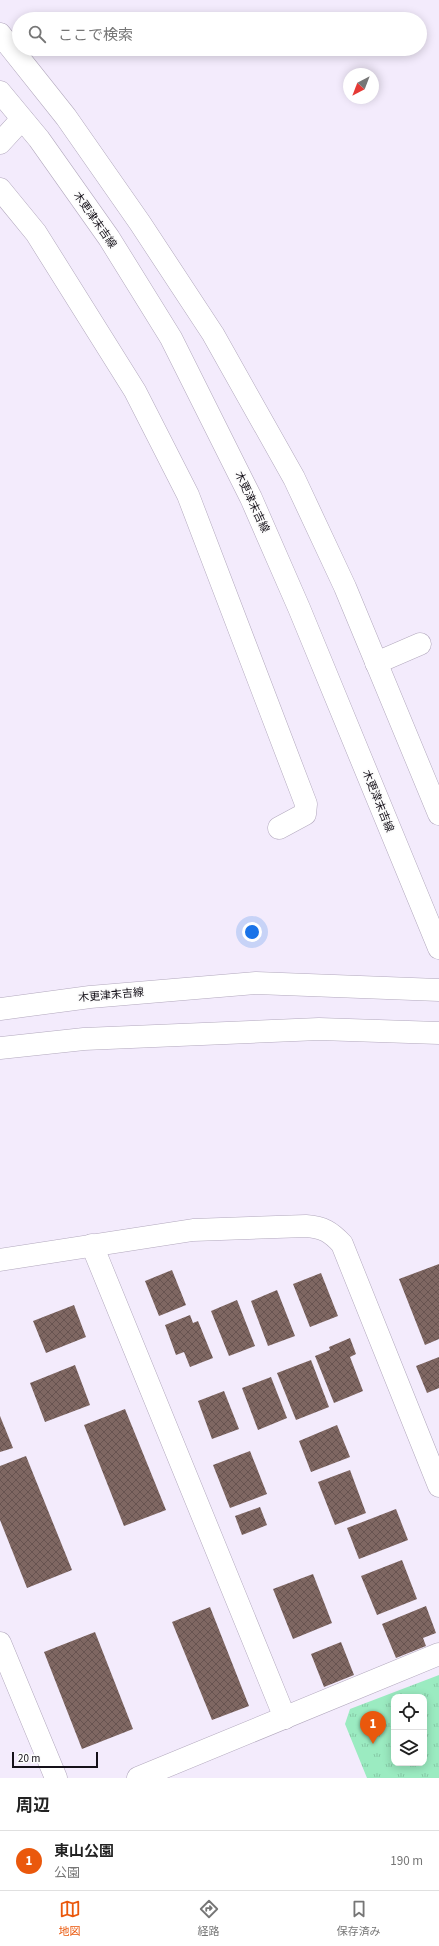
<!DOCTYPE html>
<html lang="ja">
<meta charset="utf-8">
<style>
:root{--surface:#fff;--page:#f6f6f6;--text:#222;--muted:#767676;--line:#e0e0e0;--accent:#ea580c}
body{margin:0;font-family:"Source Sans 3","Noto Sans JP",sans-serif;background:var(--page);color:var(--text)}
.controls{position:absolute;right:12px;bottom:12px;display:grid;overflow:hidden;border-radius:8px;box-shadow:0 2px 10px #0003}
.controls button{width:36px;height:36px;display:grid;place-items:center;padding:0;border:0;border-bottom:1px solid var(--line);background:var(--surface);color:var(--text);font:20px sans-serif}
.compass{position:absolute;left:343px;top:68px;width:36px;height:36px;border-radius:50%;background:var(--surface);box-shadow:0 2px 10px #0003;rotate:222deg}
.scale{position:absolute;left:12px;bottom:10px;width:86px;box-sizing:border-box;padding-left:4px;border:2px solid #151119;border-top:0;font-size:11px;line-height:14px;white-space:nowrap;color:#151119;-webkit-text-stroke:3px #fcfcfc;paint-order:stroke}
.you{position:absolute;left:252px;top:932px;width:14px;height:14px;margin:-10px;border:3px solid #fff;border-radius:50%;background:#1a73e8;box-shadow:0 0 0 6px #1a73e833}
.badge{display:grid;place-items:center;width:26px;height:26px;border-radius:50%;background:var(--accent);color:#fff;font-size:13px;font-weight:700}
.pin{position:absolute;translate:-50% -33px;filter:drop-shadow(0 1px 2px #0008)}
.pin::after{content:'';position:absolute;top:21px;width:14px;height:12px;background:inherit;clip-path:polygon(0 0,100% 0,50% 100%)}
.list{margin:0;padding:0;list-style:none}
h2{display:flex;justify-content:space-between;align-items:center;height:52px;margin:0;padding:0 16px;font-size:17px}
h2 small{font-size:13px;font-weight:400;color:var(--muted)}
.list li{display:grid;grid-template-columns:26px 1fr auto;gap:12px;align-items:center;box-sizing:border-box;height:60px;padding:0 16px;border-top:1px solid var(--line)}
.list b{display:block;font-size:15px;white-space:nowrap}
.list p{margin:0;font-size:13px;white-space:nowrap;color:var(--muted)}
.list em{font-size:13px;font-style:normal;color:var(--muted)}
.icon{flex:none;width:22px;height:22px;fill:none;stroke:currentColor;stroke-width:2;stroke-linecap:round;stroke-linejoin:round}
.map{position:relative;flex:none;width:439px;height:1778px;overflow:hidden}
.search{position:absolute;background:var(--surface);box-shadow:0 2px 10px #0003;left:12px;right:12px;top:12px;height:44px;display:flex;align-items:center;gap:10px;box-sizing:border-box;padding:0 14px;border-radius:22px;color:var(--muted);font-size:15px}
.sheet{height:112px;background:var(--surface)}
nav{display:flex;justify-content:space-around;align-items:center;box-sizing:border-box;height:56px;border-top:1px solid var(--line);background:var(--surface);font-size:11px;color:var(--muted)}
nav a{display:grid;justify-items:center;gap:2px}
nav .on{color:var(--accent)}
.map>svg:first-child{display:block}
.park{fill:url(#park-tufts);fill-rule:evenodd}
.building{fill:url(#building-cross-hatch)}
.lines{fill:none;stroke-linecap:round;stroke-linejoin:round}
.minor-casing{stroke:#b2a8bd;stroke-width:23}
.primary-casing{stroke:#b2a8bd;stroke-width:23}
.minor{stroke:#fff;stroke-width:22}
.primary{stroke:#fff;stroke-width:22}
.labels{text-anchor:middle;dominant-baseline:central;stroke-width:3.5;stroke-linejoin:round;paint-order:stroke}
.street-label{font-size:11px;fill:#151119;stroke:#fcfcfc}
</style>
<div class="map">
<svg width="439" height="1778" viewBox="0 0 439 1778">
<defs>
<pattern id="park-tufts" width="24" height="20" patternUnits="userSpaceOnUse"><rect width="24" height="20" fill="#9bebc1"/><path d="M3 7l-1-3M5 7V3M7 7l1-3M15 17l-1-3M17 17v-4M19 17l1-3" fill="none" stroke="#85c8a5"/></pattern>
<pattern id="building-cross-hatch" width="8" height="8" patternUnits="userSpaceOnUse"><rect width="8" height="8" fill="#7f6762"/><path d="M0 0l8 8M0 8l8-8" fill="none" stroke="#675350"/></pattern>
</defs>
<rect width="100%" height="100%" fill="#f3ebfc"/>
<path class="park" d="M439 1675V1778H367L345 1724 350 1709ZM394 1697H424V1763H394Z"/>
<g class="building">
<path d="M439 1264V1339L425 1345 399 1279Z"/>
<path d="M172 1270 186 1305 159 1316 145 1281Z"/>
<path d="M321 1273 338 1316 310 1327 293 1284Z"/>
<path d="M277 1290 295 1336 268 1346 251 1301Z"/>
<path d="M237 1300 255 1346 229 1356 211 1311Z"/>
<path d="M74 1305 86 1337 46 1353 33 1321Z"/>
<path d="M190 1315 193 1323 198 1321 213 1358 190 1367 184 1352 176 1355 165 1325Z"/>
<path d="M350 1338 356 1354 350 1357 363 1391 334 1403 315 1356 330 1350 329 1347Z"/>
<path d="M439 1357V1388L427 1393 416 1366Z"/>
<path d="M311 1360 329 1407 296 1420 277 1373Z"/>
<path d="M75 1365 90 1405 45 1422 30 1383Z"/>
<path d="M271 1377 287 1418 258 1430 242 1388Z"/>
<path d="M224 1391 239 1429 212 1439 198 1401Z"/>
<path d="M125 1409 166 1510 124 1526 84 1425Z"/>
<path d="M0 1416 13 1448 0 1452Z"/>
<path d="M337 1425 350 1457 311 1472 299 1441Z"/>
<path d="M250 1451 267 1494 230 1508 213 1465Z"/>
<path d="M26 1456 72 1570 27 1588 0 1520V1466Z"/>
<path d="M350 1470 366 1513 335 1525 318 1482Z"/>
<path d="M260 1507 267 1525 242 1535 235 1516Z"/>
<path d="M396 1509 408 1540 359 1559 347 1528Z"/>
<path d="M402 1560 417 1599 377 1615 361 1576Z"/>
<path d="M313 1574 332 1623 293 1639 273 1589Z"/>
<path d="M426 1606 436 1633 423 1638 426 1646 396 1658 382 1624Z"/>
<path d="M210 1607 249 1706 212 1720 172 1622Z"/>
<path d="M95 1632 133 1729 82 1749 44 1652Z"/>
<path d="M341 1642 354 1675 324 1687 311 1654Z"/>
</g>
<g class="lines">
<g class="minor-casing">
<g id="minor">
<path d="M0 143 22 119"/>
<path d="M0 189 36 233 135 391 188 495 306 804 305 814 279 828"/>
<path d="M376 663 420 644"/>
<path d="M92 1245 285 1718"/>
<path d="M0 1260 193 1230 306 1226C323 1227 331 1232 342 1244L439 1486"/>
<path d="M0 1643 56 1778"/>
<path d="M138 1778 439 1654"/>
</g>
</g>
<g class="primary-casing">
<g id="primary">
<path d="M0 34 66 117 140 223 213 334 294 478 345 587 439 814"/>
<path d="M0 92 39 139 109 238 171 338 251 498 299 608 439 948"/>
<path d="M0 1009 90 997 256 983 439 990"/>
<path d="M0 1048 84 1039 319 1029 439 1033"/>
</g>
</g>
<use href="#minor" class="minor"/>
<use href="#primary" class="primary"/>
</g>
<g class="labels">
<g class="street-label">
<text transform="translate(95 220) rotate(55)">木更津末吉線</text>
<text transform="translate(252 502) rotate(65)">木更津末吉線</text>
<text transform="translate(378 801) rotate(68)">木更津末吉線</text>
<text transform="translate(111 995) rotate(-5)">木更津末吉線</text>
</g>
</g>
</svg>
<div class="controls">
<button><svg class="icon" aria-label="locate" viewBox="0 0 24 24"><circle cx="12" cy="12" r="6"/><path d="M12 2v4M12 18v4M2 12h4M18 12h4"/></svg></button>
<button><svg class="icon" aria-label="layers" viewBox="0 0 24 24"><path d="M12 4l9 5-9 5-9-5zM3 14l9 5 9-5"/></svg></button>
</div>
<svg class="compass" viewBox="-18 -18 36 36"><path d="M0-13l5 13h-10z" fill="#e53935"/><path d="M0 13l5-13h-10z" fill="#767676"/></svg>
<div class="scale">20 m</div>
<div class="you"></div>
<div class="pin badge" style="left:373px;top:1744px">1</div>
<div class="search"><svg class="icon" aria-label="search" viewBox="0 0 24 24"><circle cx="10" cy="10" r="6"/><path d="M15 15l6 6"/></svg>ここで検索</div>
</div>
<section class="sheet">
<h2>周辺<small></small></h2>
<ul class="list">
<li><span class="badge">1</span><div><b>東山公園</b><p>公園</p></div><em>190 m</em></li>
</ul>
</section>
<nav>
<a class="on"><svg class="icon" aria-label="map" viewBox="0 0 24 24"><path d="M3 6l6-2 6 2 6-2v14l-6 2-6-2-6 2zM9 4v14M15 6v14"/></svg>地図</a>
<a><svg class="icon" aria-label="directions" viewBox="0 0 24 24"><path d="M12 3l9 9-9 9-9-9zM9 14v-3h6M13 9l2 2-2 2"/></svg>経路</a>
<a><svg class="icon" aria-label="saved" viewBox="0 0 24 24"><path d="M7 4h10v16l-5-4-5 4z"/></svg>保存済み</a>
</nav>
